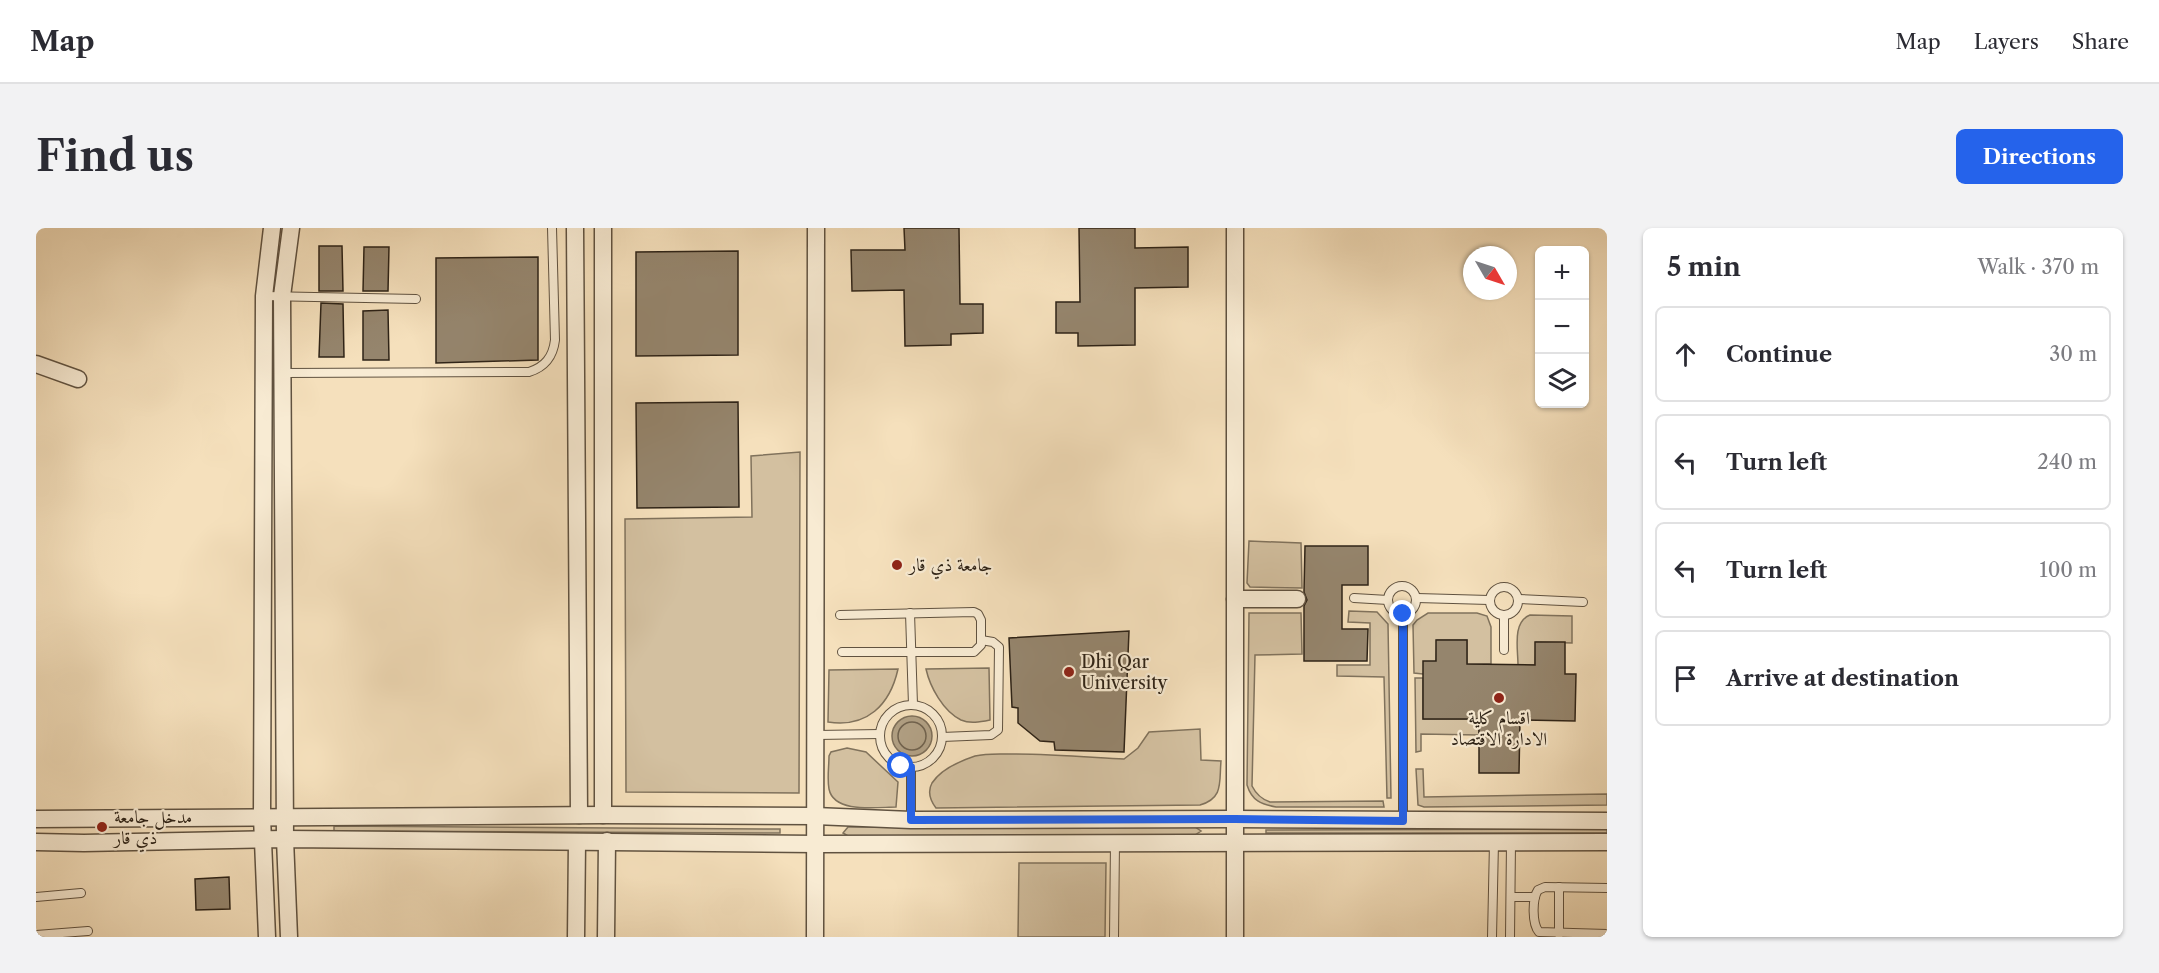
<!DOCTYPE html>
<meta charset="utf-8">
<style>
:root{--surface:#fff;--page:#f2f2f3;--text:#2b2b33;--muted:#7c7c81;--line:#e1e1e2;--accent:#2563eb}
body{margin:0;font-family:"Libre Caslon Text",Amiri,serif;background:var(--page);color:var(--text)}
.controls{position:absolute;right:18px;top:18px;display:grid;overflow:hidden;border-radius:9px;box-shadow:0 2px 4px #0004}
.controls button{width:54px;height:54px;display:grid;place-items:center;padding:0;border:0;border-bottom:2px solid var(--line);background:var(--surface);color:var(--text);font:30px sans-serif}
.compass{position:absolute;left:1427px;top:18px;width:54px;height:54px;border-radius:50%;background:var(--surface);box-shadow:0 2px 4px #0004;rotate:129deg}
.stop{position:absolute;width:18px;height:18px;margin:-14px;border:4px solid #2563eb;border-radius:50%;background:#fff}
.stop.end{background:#2563eb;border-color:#fff;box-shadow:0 2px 6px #0008}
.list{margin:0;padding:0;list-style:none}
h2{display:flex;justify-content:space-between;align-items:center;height:78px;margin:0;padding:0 24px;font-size:26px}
h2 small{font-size:20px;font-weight:400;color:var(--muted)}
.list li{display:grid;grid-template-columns:39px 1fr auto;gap:18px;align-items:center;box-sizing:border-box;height:96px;margin:0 12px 12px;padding:0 12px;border:2px solid var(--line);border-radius:9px}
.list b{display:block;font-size:22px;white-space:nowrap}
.list em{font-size:20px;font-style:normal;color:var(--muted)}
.icon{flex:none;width:33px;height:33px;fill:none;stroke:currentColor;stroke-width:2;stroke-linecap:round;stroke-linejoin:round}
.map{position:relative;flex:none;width:1571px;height:709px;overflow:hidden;border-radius:9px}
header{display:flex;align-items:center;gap:36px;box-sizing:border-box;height:84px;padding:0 30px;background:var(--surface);border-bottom:2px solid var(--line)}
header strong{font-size:28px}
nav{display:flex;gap:33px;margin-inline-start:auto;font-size:21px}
.intro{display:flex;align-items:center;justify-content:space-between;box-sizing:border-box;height:144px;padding:0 36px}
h1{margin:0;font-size:42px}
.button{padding:15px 27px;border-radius:9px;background:var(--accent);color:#fff;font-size:21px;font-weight:700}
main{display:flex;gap:36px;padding:0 36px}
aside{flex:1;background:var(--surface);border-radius:9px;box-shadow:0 2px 4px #0004}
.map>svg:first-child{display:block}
.green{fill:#d3c0a0;stroke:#80725c;stroke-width:1.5}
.water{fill:#b1a084;stroke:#7d6e58;stroke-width:1.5}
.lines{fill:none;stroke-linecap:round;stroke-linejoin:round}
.shore{stroke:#70624e;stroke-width:1.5}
.building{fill:#95856d;stroke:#2e2317;stroke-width:1.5}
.service-casing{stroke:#605240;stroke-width:10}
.minor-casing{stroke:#605240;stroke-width:19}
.service{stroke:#f8ebd3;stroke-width:8}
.minor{stroke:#f8ebd3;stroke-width:16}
.route{stroke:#2563eb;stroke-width:8}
.poi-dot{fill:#8f2418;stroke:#f8ebd3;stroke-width:2}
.labels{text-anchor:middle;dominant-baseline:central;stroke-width:4.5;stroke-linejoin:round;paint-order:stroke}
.poi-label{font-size:18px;fill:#2e2317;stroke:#f8ebd3;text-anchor:start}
</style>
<header>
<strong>Map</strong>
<nav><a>Map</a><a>Layers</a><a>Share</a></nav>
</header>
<div class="intro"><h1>Find us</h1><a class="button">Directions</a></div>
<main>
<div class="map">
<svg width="1571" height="709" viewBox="0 0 1571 709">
<rect width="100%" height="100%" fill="#f5e0bc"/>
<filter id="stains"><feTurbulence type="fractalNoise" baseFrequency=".00333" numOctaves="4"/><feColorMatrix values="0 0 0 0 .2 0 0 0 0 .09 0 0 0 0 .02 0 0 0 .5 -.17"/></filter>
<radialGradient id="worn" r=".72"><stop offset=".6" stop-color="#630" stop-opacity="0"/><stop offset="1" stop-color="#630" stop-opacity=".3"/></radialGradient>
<g class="green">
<path d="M764 224 763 565 590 564 589 291 716 289 715 228Z"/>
<path d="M1213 313 1265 315 1266 360 1214 359 1211 355Z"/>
<path d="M1313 383 1341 384 1352 396 1355 570H1351L1348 449 1301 448V437H1334V395L1312 394Z"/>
<path d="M1213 385H1265L1266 426 1219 427 1216 558C1220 566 1225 571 1234 574L1347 573 1348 579H1240C1225 576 1216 573 1211 557Z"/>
<path d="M1392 385H1441L1451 388 1455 399V436H1431V412H1401L1400 433 1387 446 1378 445 1377 397 1381 392Z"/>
<path d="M1494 387 1536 388V415L1500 414 1499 437H1482C1482 421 1476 394 1494 387Z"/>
<path d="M953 440 954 492C944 494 934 496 925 492 907 483 894 459 890 441Z"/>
<path d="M862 441C854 477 831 500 792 494L793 442Z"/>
<path d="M1379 450H1387V491H1443V507L1385 506V523L1380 524Z"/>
<path d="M1164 501 1165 532 1185 533C1183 554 1188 570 1164 577L900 580C894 572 891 564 896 555 905 541 924 533 939 528 951 525 964 526 976 526 1014 526 1051 529 1088 531L1102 520 1113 504Z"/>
<path d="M811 520 830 524 862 554 860 579C842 579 798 586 793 561 791 551 793 538 793 528L795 524Z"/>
<path d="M1380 541H1387L1388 569 1571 566V577L1388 579 1382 577Z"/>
<path d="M298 598 744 601V605L298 603Z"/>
<path d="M812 599H1159L1165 603 1159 607 812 608 807 605Z"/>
<path d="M1571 601V605H1230V602Z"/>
<path d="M983 635H1070L1069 709H982Z"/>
</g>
<circle class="water" cx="876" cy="508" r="20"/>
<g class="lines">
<circle class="shore" cx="876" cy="508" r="14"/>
</g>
<g class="building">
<path d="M868 0H923L924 76H947V105L915 106V117L869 118 868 62 816 63 815 22H869Z"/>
<path d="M1043 0H1099V20L1152 19V59L1099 60V117L1042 118V105H1020V74H1044Z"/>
<path d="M283 18H306L307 63H283Z"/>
<path d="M328 19H353L352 63H327Z"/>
<path d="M702 23V127L600 128V24Z"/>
<path d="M502 29V132L400 135V30Z"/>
<path d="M285 75 307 76 308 129H283Z"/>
<path d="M352 82 353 132H327V83Z"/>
<path d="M702 174 703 279 601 280 600 175Z"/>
<path d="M1269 318H1332V357H1306V401H1332L1331 433H1268V378L1271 372 1268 364Z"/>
<path d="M1093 403 1088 524 1019 522 1018 514 1004 513 982 495V480L976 479 973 410Z"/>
<path d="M1400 412H1431V436L1499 437V414H1529V446H1540L1539 493 1484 492 1483 545H1443V491H1387V433H1400Z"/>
<path d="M193 649 194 681 160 682 159 651Z"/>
</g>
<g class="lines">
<g class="service-casing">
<g id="service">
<path d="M228 68 380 71"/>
<path d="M248 145 493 144C509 139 517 129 519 112L516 0"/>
<circle cx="1366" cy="372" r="14"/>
<circle cx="1468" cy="373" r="14"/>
<path d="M1318 370 1352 372"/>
<path d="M1381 370 1453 372"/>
<path d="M1482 371 1547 374"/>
<path d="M874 385 877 477"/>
<path d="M1367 386V592"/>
<path d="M804 387 938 384 942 386 945 392V417L938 424H806"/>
<path d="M1468 422V387"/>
<circle cx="875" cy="508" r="31"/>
<path d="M781 507 844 506"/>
<path d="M906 509 955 507 962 502 963 419 957 414 945 412"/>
<path d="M875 592V539"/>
<path d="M1523 659V706"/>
<path d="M1571 660 1509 659 1502 662C1496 671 1496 696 1503 704L1571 706"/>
<path d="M0 669 45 665"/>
<path d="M1475 669H1499"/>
<path d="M0 707 52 703"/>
<path d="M1078 709 1079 614"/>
<path d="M1456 709 1458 614"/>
<path d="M1474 709 1475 614"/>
</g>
</g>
<g class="minor-casing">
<g id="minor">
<path d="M539 0 543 587"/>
<path d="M0 136 42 151"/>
<path d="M1199 371H1261"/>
<path d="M567 587V0"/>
<path d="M0 591 567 587 779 588 875 592 1199 591 1571 593"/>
<path d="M0 614 48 615 249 611 780 616 1571 614"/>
<path d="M231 709 226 589 228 68 236 0"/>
<path d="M253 709 249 611 246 68 255 0"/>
<path d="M540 709 541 614"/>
<path d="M570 709 571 613"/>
<path d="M779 709 780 0"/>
<path d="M1199 709V0"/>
</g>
</g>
<use href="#service" class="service"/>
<use href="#minor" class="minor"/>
</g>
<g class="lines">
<path class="route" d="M865 538 875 539V592L1199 591 1367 593V386"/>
</g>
<g class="poi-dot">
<circle cx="861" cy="337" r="6"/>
<circle cx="1033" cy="444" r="6"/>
<circle cx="1463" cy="470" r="6"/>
<circle cx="66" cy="599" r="6"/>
</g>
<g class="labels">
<g class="poi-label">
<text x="873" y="337">جامعة ذي قار</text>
<text x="1045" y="434">Dhi Qar<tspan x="1045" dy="21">University</tspan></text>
<text x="1463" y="490" text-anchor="middle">اقسام كلية<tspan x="1463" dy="21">الادارة الاقتصاد</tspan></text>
<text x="78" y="589">مدخل جامعة<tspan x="78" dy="21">ذي قار</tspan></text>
</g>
</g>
<rect width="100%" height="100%" filter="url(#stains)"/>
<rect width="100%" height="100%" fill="url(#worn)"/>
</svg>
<div class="controls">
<button>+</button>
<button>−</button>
<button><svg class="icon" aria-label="layers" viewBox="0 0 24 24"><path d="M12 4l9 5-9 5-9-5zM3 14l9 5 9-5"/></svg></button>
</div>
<svg class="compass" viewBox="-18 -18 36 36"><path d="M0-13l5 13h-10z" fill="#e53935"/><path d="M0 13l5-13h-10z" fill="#7c7c81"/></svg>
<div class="stop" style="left:865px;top:538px"></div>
<div class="stop end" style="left:1367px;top:386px"></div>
</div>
<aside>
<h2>5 min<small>Walk · 370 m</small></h2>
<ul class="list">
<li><svg class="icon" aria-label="ahead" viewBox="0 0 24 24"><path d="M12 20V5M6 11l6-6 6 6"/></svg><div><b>Continue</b></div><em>30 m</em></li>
<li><svg class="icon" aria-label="left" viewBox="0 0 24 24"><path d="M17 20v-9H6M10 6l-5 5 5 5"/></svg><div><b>Turn left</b></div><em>240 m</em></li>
<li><svg class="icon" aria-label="left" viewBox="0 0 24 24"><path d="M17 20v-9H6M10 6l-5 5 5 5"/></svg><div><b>Turn left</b></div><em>100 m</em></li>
<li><svg class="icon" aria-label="arrive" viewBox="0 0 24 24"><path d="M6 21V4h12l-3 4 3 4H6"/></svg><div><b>Arrive at destination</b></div></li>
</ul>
</aside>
</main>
